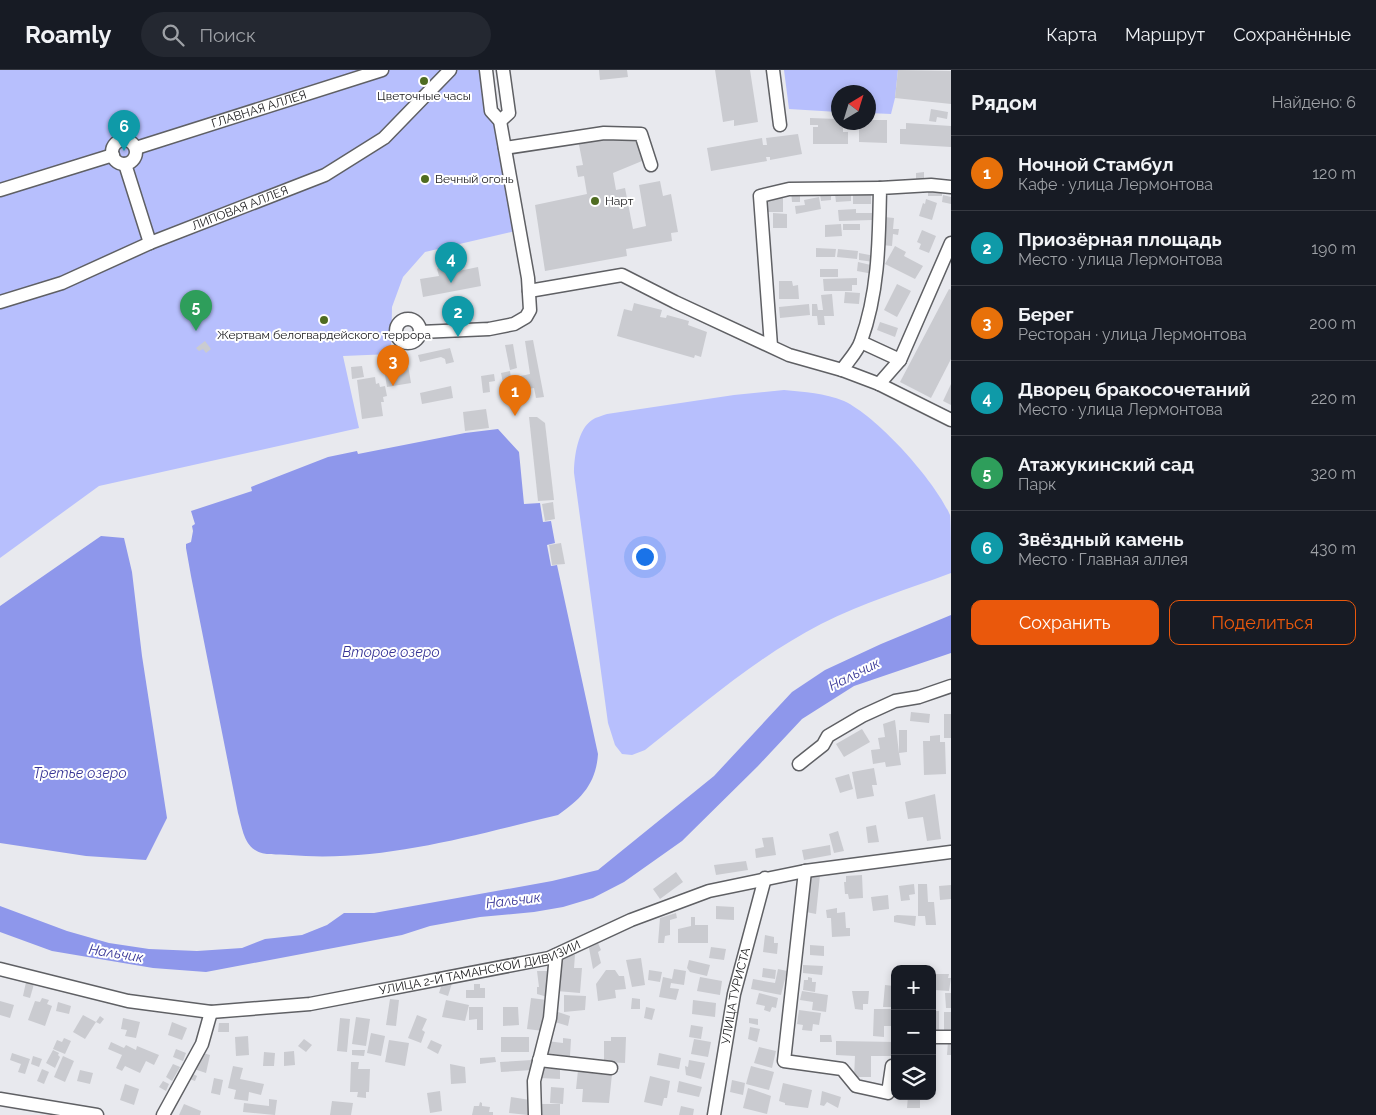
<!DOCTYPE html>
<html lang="ru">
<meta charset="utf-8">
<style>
:root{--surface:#171b24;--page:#242831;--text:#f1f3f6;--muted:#9ea1a6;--line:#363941;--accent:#ea580c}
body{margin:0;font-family:Raleway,sans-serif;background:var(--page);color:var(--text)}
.controls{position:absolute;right:15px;bottom:15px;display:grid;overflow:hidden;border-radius:10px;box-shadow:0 2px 8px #0003}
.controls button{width:45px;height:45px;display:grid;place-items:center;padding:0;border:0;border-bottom:1px solid var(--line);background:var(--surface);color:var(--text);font:25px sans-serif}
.compass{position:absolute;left:831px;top:15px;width:45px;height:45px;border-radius:50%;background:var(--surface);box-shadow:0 2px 8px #0003;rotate:38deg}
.you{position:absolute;left:644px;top:486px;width:18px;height:18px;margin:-12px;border:4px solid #fff;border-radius:50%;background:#1a73e8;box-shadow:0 0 0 8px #1a73e833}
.badge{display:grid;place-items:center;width:32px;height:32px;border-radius:50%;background:var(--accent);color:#fff;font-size:16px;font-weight:700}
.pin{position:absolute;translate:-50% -41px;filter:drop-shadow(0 1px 2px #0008)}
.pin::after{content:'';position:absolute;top:26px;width:18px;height:15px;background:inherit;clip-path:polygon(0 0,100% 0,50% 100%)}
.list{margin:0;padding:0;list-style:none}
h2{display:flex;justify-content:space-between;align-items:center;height:65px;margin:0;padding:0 20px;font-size:21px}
h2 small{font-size:16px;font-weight:400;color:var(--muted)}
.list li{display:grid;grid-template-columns:32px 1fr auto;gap:15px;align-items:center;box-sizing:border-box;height:75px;padding:0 20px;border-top:1px solid var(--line)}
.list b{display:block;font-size:19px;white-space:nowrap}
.list p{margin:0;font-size:16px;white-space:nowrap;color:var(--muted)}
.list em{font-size:16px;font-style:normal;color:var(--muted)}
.actions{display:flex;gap:10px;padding:15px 20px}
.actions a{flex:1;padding:11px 0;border:1px solid var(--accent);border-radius:10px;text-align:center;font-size:18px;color:var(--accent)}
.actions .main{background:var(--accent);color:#fff}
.icon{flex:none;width:28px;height:28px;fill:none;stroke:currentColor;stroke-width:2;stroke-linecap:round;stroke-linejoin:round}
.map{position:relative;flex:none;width:951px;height:1045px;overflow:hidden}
header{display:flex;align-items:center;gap:30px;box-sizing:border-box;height:70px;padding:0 25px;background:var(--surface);border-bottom:1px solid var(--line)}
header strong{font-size:24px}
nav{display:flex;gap:28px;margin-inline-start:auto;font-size:18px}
.search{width:350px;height:45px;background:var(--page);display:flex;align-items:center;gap:12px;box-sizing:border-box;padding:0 18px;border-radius:28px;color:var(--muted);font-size:19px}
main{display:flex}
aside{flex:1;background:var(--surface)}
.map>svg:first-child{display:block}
.green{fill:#b7bffd}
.water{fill:#8e97eb}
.building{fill:#cacbd0}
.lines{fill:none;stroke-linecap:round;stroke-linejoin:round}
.minor-casing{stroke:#5f6064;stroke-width:15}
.minor{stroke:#fff;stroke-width:12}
.poi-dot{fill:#4f6c21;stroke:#fff;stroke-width:2}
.labels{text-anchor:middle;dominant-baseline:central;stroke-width:4;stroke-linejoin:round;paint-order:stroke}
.poi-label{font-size:12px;fill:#19191b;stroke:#fff}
.street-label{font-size:12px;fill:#19191b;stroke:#fff}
.water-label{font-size:14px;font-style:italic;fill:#383696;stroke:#fff}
</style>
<header>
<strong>Roamly</strong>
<div class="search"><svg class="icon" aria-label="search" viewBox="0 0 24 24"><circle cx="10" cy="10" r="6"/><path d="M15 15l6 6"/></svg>Поиск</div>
<nav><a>Карта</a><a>Маршрут</a><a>Сохранённые</a></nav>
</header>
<main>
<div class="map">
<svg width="951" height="1045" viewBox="0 0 951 1045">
<rect width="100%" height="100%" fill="#e8e9ee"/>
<g class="green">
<path d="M0 0H486L520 160 425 182 403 207 392 237 391 284 343 286 359 358 99 416 0 488Z"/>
<path d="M784 0H898L895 28 891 44 869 43 868 22H838V42L789 39Z"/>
<path d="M784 320C805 322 824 323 844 331 878 347 935 411 950 445 951 454 951 491 951 503 906 520 864 532 821 554 757 587 702 635 645 680L632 685 622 684 615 675 608 653 574 403C574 387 578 359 592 350 596 347 602 346 607 344L734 325Z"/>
</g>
<g class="water">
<path d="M498 359 519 382 524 434 540 433 543 452 551 451 555 473 547 475 551 496 557 495 598 684C596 714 581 729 558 745 469 766 380 793 289 785 278 784 264 786 255 780 243 772 242 756 238 743L191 506 186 478V474L191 472 193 461 192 456 195 454 191 441 252 421 251 417 328 387 357 381 358 384 465 363Z"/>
<path d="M101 466 124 468 132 502 142 586 167 748 146 790 86 786 0 773V536Z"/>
<path d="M951 545V583L854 616 802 649 758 696 682 771 624 812 593 828 563 837 534 842 480 847 430 856 402 865 206 902 153 898 52 881 0 862V836L67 861 109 873 149 879 197 881 242 878 265 869 302 865 327 855 344 843H374L552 811 598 800 714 706 792 622 825 600 881 574Z"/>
</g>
<g class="building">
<path d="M599 0H627L628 7 600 10Z"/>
<path d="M715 0H750L758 52 734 56V50L723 52Z"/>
<path d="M898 0 951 1V34L895 28Z"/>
<path d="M931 39 948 42 947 49 937 47 936 52 929 51Z"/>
<path d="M810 48 838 49V52H843V62H848V74H813V57H818V55H810Z"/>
<path d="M868 50H887V73L859 72V52H868Z"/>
<path d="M906 53 951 56V77L900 74V59H906Z"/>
<path d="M798 64 802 84 770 90V87H766L767 91 711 101 707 78 762 68 763 75H767L766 68Z"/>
<path d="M613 68 634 70 639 73 642 91 613 103 616 120 625 118 633 159 646 156 639 115 660 111 663 126 671 124 678 162 671 163 672 171 626 179 627 186 545 201 535 135 587 124 584 106 578 107 576 96 583 95 578 70Z"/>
<path d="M924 102V109H916V103Z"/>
<path d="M928 120 942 121V126H928Z"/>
<path d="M791 121H800V132H792Z"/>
<path d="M851 123V131L836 132 835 124Z"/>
<path d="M820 124H831V130L821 131Z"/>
<path d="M853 124 871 125V134H853Z"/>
<path d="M943 125 951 127V134L942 132Z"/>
<path d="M819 127 821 139 796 144 795 136 805 135 804 130Z"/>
<path d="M763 128H783V142H766Z"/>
<path d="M926 129 937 133 932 150 919 146 923 133 925 134Z"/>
<path d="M856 139V143H872V150L839 151 838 140Z"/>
<path d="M773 143 787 144V158H773Z"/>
<path d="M884 147 894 148 893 159H899L898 165 893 164 892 176 882 175Z"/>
<path d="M841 154 842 166 825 167V155Z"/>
<rect x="843" y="154" width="17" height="6"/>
<path d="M922 160 936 166 929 183 919 179 921 174 917 172Z"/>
<path d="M895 176 906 182 904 186 923 196 915 209 885 194Z"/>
<path d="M816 178 836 179 835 187H816Z"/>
<path d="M838 179 858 181 857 189 837 187Z"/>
<path d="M859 183 875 186 874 192 859 190Z"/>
<path d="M858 192 875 196 873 204 857 201Z"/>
<path d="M443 194 448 197 449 203 478 197 481 216 423 227 420 209 439 206 437 199Z"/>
<rect x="820" y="199" width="18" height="8"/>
<path d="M857 208V215H852V221H824L823 209Z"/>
<path d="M779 211H792L793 216 798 215 799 229H779Z"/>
<path d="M897 214 911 221 897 247 884 240Z"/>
<path d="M949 219 951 220V289L931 328 900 312Z"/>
<path d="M845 222 860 223 859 234 844 233Z"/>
<path d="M832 224 834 246H824L825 255H818L817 246H812V234H817L818 240H823L821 225Z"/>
<path d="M634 233 662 240 660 247 666 248 667 245 689 251 688 255 707 262 701 287 695 285 694 288 617 266 624 239 632 241Z"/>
<path d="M809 234 810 245 780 248 779 237Z"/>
<path d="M880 252 898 258 895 267 877 260Z"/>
<path d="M533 270 544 327 536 328 534 318 505 323 501 303 510 301 511 308 530 304 525 271Z"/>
<path d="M205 271 211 279 206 283 203 279 199 281 196 278Z"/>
<path d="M513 274 517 298 510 300 505 275Z"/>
<path d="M450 278 454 292 446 294 445 289 441 287 420 292 418 285Z"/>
<path d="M407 289 411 313 387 317 383 293Z"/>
<path d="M362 296 364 307 352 309 351 297Z"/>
<path d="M494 304 495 311 489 312 490 322 483 323 481 306Z"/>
<path d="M375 307 376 314 379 313 380 317 385 316 387 326 383 327 384 332H381L383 346 362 349 357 310Z"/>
<path d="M951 314V335L943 331Z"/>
<path d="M451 316 453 328 422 334 420 323Z"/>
<path d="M486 339 489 358 465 361 463 342Z"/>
<path d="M529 347H537L545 353 554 430 538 431Z"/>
<path d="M553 432 555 449 545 451 542 434Z"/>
<path d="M561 473 565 494 552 495 549 475Z"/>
<path d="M911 642 930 644 929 653 910 651Z"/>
<rect x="944" y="644" width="7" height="24"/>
<path d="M895 650 899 683V660H907V682L899 683 901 695 886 697 885 692 873 694 871 680 880 679 878 668 885 667 883 654Z"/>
<path d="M862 659 870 672 844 687 836 674Z"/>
<path d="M940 665V672H945L946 704 924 705 923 671H930V666Z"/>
<path d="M874 698 877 715H872L874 726 857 729 852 702Z"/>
<path d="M849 704 853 719 840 723 835 708Z"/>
<path d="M935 724 941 769 927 771 923 747 908 749 905 732Z"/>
<path d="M876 755 879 772 868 773 866 757Z"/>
<path d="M838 761 844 781 834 783 829 764Z"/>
<path d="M773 767 776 785 756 788 755 779 764 777 762 768Z"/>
<path d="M830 775 831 785 804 790 802 780Z"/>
<path d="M746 791 748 800 716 805 714 795Z"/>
<path d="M676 802 683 812 660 829 653 819Z"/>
<path d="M810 804 820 805 816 844 806 842Z"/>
<path d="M862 805 863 828 849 829 848 824H845L844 812H846V806Z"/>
<path d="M914 814 915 824 909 825 910 830 901 831 899 816Z"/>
<path d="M918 814H927L928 832H934L936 855H926L925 846H918Z"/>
<path d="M951 815V829L940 830 939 816Z"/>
<path d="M888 825 889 839 873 841 871 827Z"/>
<path d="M716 836 734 837V850L716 849Z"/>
<path d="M837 838V843L845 842 846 858H850V866L832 867 831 848H827L826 840Z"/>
<path d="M676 843 677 848 670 850V865L665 866 664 873H658L660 848Z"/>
<path d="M897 845 916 846 915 856 894 852V846Z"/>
<path d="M691 847H695V855H708V873H678V859L691 856Z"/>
<path d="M765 865 774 867V873H778L777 884 763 882Z"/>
<path d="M598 873 601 880 598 882 601 893 593 899 589 878Z"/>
<path d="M810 875 824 876V886L810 885Z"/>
<path d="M711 877 726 879 724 890 709 888Z"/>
<path d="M570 884 575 885 574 898H582L580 923 557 921 560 888Z"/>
<path d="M641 888 645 915 632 917 626 890Z"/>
<path d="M689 890 710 895 707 906 690 902 687 898Z"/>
<path d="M803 895 823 896 822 905 803 903Z"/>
<path d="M763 898 776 900 775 909 762 907Z"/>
<path d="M674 899 686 901 684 915 671 913 670 918 679 919 676 930 659 927 663 907 672 909Z"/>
<path d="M778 899 787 901 781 925 751 919 753 909 775 913Z"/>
<path d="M606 900H615L619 906H624L626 919 615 920 616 928 598 931 596 914Z"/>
<path d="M649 900 662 902 660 912 648 910Z"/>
<path d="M537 901H551V928L537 924V917H539Z"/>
<path d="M934 904H949L948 908H951L949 921 934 920Z"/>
<path d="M700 907 722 911 720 925 697 921Z"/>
<path d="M808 907 812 908V912H816L815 922 803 920 804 910H808Z"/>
<path d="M453 910 448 926 439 923 443 911Z"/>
<path d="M26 912 34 914 30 928 23 926Z"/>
<path d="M474 914H480V918H485V928H466V920H474Z"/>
<path d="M885 915 894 916 893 937H883Z"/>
<path d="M802 921 828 925 826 942 812 940 813 932 800 930Z"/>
<path d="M852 921H869L868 934H863V940L855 939Z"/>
<path d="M759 923 778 928 776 938 772 937 770 942 764 940 765 936 756 934Z"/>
<path d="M945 923H951V938H946Z"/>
<path d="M564 925 586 926 585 940 564 942Z"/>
<path d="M42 928 49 930 47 934 52 936 45 956 28 950 35 931 40 932Z"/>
<path d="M531 928 547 930 543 961 527 959Z"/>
<path d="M632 928 640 929V939H631Z"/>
<path d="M390 929 399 930 396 956 386 955Z"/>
<path d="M446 930 469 935 465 951 442 947Z"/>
<path d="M693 930 716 933 715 947 692 944Z"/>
<path d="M0 931 14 935 10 948 0 945Z"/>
<path d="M58 932 71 936 69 944 56 941Z"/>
<path d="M469 937H483V960H477V949L469 950Z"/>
<path d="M503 937H518L519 955 503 956Z"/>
<path d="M646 937 655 939 652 950 644 948Z"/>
<path d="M874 939H893L892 956H884V967L873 966Z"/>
<path d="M799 940 821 943 819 955 813 954 812 961 802 960 803 955 797 954Z"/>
<rect x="932" y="941" width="7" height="20"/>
<path d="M558 942 570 946 568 956 555 952Z"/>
<rect x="944" y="942" width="7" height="18"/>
<path d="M83 945 96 952 85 969 73 962Z"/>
<path d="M417 945 427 949 422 960 425 962 421 973 408 968Z"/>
<path d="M100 946 104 949 100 954 96 952Z"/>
<path d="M356 947 370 949 366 976 352 974Z"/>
<path d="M123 948 140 952 136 968 125 966 127 960 121 959Z"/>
<path d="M340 948 350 949 347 982 337 981Z"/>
<path d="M749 948 758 949V955L749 953Z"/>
<path d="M172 952 187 958 182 970 168 965Z"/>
<path d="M219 953H229V962H218Z"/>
<path d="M691 955 703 957 701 969 689 967Z"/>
<path d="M750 957 760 959 757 972 748 969Z"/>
<path d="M371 963 385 966 381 986 367 983Z"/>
<path d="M820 965H831L832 972H820Z"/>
<path d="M248 966 249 985 236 986 235 967Z"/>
<rect x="501" y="967" width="28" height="15"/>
<path d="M611 967H626L625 993 604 992V971H611Z"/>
<path d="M64 968 71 971 65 984 53 979 57 970 62 972Z"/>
<path d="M563 968 571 969 570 986 546 983 547 971 563 973Z"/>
<path d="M304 969 312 975 306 982 298 976Z"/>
<path d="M694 969 711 972 708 987 691 984Z"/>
<path d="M389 970 409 973 405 996 385 992Z"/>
<path d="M431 970 442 975 438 984 427 978Z"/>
<path d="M836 971 895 972V986H871V1007H854L855 986 836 985Z"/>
<path d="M948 971H951V985H947Z"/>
<path d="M111 972 124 978 126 975 136 980 137 976 159 985 154 995 146 991 140 1003 125 996 122 1001 116 998 122 985 108 979Z"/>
<path d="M759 977 776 981 772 998 754 993Z"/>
<path d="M176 979 186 983 183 991 173 987Z"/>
<path d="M53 980 59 983 58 985 60 987 55 998 46 993Z"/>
<path d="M352 980H365L364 986 352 985Z"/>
<path d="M294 981 295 995 284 996V982Z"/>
<path d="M200 982 210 985 206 1003 194 999Z"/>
<path d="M264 982 275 983 274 996H263Z"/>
<path d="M12 983 30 989 25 1004 18 1002 21 994 10 990Z"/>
<path d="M659 983 681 988 679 999 657 995Z"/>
<path d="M33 986 42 989 39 997 31 994Z"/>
<path d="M63 986 74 991 65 1012 54 1007Z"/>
<path d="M495 987 496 992 480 994V988Z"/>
<path d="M532 990 533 1000 501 1002 500 992Z"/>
<path d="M689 990 705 993 701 1009 686 1005 685 996 688 997Z"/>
<path d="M351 992H359L358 999H370L369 1022H366V1028L357 1027 358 1022H350Z"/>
<path d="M173 994 180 997 172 1011 166 1007Z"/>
<path d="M450 994 465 997 466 1013 451 1014Z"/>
<path d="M233 996 243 998 240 1009 264 1014 261 1025 249 1022 248 1031 234 1029 236 1020 228 1018Z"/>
<path d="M751 996 774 1002 769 1020 746 1014Z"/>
<path d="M540 998 560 999V1009L540 1008Z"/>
<path d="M42 999 49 1002 44 1014 37 1011Z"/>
<path d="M80 1000 93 1003 90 1014 77 1011Z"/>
<path d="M578 1000 612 1004 609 1033 582 1032 583 1019H576Z"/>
<path d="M189 1002 197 1006 195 1011 187 1008Z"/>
<path d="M650 1006 670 1011 667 1028H664L662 1036 644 1032Z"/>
<path d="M214 1008 223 1010 220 1025 211 1023Z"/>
<path d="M732 1010 745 1013 743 1025 730 1022Z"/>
<path d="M163 1011 169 1014 166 1021 159 1017Z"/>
<path d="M679 1011 702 1017 699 1027 677 1022Z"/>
<path d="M783 1013 812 1020 808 1038 785 1035V1033L779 1031Z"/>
<path d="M125 1014 139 1019 134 1035 120 1030Z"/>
<path d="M551 1017 564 1018 563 1034 550 1033Z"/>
<path d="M748 1018 771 1026 767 1044 743 1038Z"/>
<path d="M440 1021 442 1041 430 1043 427 1023Z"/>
<path d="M822 1021 841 1027 838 1038 827 1032 824 1036 820 1035Z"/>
<path d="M908 1026H920V1038H907Z"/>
<path d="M511 1027 530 1030 528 1045 509 1043Z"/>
<path d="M269 1029 277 1030 275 1045 243 1042 244 1033 269 1036Z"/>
<path d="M332 1031 353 1033 351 1045H330Z"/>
<path d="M480 1032 482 1033V1036L490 1037 489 1042H493V1045H472L474 1036H479Z"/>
<path d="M184 1034 201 1041 200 1045H179Z"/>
<rect x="537" y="1034" width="23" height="11"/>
<path d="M681 1036 694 1039 693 1045H679Z"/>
</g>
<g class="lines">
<g class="minor-casing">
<g id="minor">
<path d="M773 0 780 55"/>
<path d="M500 51 509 43 503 0"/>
<circle cx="124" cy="82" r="12"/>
<path id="s1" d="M136 78 382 0"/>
<path d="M505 78 604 63 641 64 651 95"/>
<path d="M125 94 150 173"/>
<path d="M0 120 113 85"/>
<path d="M529 221 622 205 675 232 789 285 842 300 879 314 900 290 951 173"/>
<path id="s2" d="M0 232 62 213 150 173 325 105 384 68 450 0"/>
<circle cx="408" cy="261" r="12"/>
<path d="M420 262 489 259 514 254 526 247 530 240 528 208 500 51 491 41 486 0"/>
<path d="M861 272 900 290"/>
<path d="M771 276 760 126 789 119 880 118"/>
<path d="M842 300C848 291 858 281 861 271 879 221 879 170 880 118L931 115 951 117"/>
<path d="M879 314 951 350"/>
<path d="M799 694 823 675 828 666 862 646 895 631 919 627 951 616"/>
<path d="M805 801 784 991 842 999 856 1016 888 1023 892 996"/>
<path id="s3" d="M0 899 128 931 211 942 310 934 549 888 631 850 709 821 805 801 951 782"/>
<path d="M932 967H951"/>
<path d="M539 990 611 998"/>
<path d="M0 1029 97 1045"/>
<path d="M163 1045 202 974 211 942"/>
<path d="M535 1045 534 1011 550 948 556 885"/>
<path id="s4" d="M714 1045 734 924 765 808"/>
</g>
</g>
<use href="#minor" class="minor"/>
</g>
<g class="poi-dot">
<circle cx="424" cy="11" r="5"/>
<circle cx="425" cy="109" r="5"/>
<circle cx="595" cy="131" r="5"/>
<circle cx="324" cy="250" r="5"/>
</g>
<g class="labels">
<g class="poi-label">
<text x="424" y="26">Цветочные часы</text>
<text x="435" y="109" text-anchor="start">Вечный огонь</text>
<text x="605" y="131" text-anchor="start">Нарт</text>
<text x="324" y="265">Жертвам белогвардейского террора</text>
</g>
<g class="street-label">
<text stroke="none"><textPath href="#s1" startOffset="129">ГЛАВНАЯ АЛЛЕЯ</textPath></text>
<text stroke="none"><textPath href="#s2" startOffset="258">ЛИПОВАЯ АЛЛЕЯ</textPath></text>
<text stroke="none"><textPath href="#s3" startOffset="489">УЛИЦА 2-Й ТАМАНСКОЙ ДИВИЗИИ</textPath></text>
<text stroke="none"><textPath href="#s4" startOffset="121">УЛИЦА ТУРИСТА</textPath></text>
</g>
<g class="water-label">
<text x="391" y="582">Второе озеро</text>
<text transform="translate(854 604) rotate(-27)">Нальчик</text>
<text x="80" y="703">Третье озеро</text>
<text transform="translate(513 830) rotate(-7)">Нальчик</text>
<text transform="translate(116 883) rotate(9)">Нальчик</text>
</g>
</g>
</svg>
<div class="controls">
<button>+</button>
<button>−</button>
<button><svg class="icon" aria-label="layers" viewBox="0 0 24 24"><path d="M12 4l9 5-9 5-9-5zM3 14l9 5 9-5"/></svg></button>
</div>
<svg class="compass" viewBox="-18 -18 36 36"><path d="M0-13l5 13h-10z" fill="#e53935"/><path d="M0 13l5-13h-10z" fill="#9ea1a6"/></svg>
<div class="you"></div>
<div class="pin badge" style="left:515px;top:346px;background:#e8710a">1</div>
<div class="pin badge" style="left:458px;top:267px;background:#0f9aa8">2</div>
<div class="pin badge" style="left:393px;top:316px;background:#e8710a">3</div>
<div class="pin badge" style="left:451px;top:213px;background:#0f9aa8">4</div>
<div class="pin badge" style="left:196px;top:261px;background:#2e9e5b">5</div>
<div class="pin badge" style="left:124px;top:81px;background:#0f9aa8">6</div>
</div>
<aside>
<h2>Рядом<small>Найдено: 6</small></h2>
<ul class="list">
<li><span class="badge" style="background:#e8710a">1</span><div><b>Ночной Стамбул</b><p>Кафе · улица Лермонтова</p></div><em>120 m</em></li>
<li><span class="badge" style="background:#0f9aa8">2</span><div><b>Приозёрная площадь</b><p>Место · улица Лермонтова</p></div><em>190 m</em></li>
<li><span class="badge" style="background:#e8710a">3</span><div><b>Берег</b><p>Ресторан · улица Лермонтова</p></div><em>200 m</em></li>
<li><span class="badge" style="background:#0f9aa8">4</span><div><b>Дворец бракосочетаний</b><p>Место · улица Лермонтова</p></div><em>220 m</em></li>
<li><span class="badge" style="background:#2e9e5b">5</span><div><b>Атажукинский сад</b><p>Парк</p></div><em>320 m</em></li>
<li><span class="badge" style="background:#0f9aa8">6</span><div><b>Звёздный камень</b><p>Место · Главная аллея</p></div><em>430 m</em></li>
</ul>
<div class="actions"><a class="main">Сохранить</a><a>Поделиться</a></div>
</aside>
</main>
